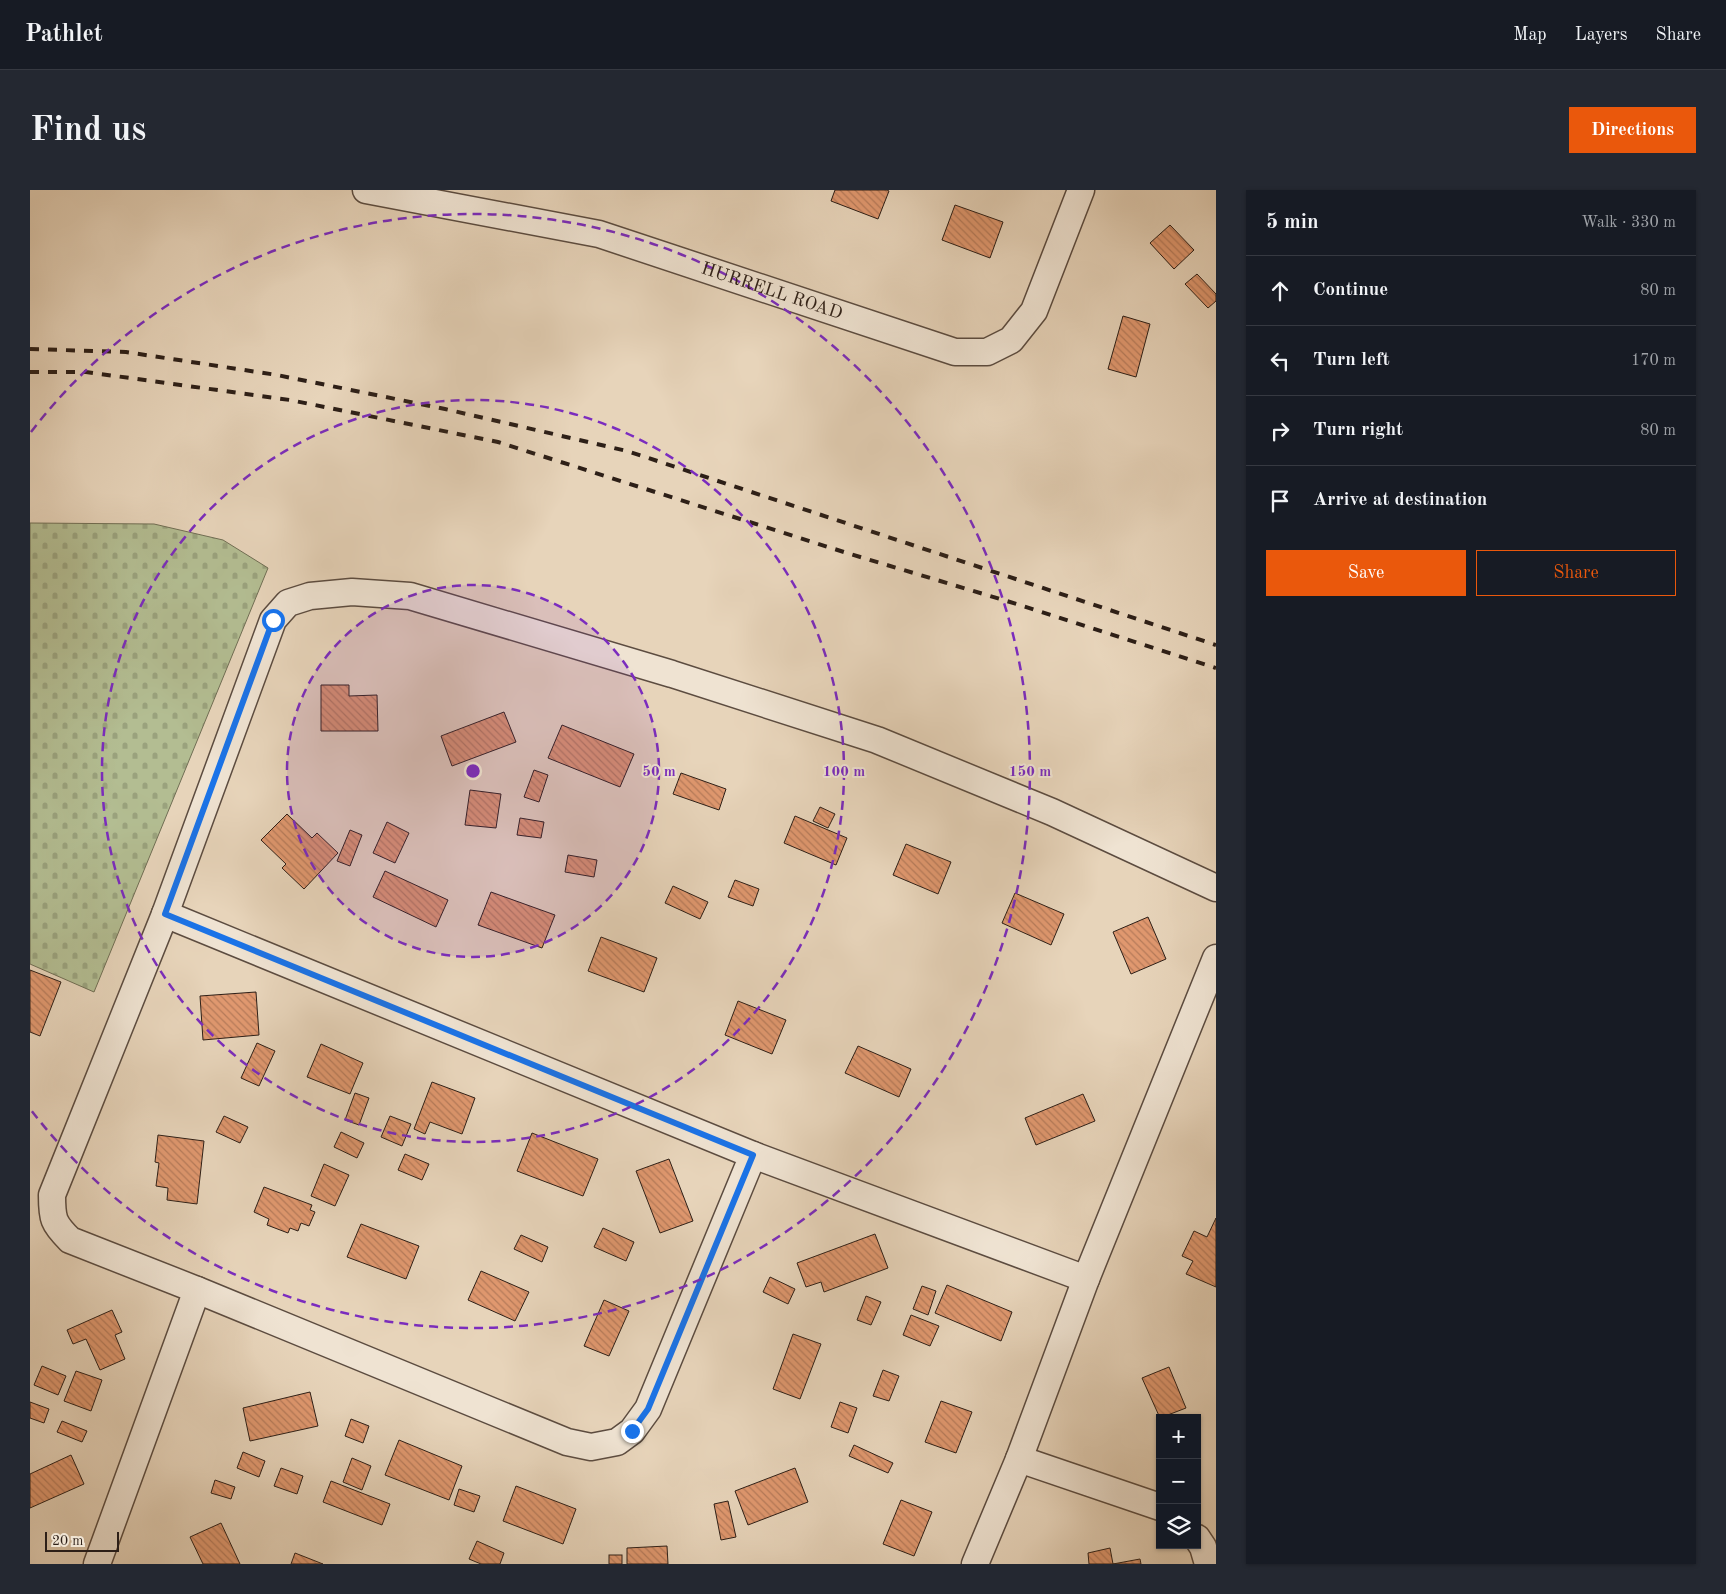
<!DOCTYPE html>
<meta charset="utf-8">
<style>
:root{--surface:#171b24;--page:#242831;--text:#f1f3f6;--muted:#9ea1a6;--line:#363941;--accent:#ea580c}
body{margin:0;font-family:"Old Standard TT",serif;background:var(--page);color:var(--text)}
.controls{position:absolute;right:15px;bottom:15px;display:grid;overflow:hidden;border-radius:0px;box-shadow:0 1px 4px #0004}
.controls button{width:45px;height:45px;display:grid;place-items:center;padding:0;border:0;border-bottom:1px solid var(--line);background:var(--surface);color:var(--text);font:25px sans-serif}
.scale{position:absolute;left:15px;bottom:12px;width:74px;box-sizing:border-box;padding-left:5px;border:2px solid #2d1f17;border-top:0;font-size:14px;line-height:18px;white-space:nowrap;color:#2d1f17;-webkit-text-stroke:4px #efe3d2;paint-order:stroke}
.stop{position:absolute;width:15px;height:15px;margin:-11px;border:4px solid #1a73e8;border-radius:50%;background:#fff}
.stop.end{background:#1a73e8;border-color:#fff;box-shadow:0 1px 5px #0008}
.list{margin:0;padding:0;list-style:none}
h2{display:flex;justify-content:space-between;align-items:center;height:65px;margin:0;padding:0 20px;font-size:21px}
h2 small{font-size:16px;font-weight:400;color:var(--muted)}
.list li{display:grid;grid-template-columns:32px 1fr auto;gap:15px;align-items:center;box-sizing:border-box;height:70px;padding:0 20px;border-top:1px solid var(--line)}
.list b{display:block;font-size:19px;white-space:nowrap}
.list em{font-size:16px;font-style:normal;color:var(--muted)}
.actions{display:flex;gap:10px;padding:15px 20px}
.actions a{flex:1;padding:11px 0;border:1px solid var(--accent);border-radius:0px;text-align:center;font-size:18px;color:var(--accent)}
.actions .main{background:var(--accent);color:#fff}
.icon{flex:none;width:28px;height:28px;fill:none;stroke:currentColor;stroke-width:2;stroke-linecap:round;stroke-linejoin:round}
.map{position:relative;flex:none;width:1186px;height:1374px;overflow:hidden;border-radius:0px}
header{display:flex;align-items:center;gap:30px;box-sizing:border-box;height:70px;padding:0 25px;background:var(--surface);border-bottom:1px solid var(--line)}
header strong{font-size:24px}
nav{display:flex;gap:28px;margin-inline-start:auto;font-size:18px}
.intro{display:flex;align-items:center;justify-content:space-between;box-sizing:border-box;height:120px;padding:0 30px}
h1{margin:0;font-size:35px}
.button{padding:12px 22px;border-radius:0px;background:var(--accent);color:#fff;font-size:18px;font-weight:700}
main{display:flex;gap:30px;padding:0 30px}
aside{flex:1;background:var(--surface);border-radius:0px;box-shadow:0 1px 4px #0004}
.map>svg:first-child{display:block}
.cemetery{fill:url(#cemetery-stones);stroke:#706e54}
.building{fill:url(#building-back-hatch);stroke:#2d1f17}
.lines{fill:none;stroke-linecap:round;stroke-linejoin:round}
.minor-casing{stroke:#5c4c40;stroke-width:29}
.minor{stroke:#efe3d2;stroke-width:26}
.rail{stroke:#2d1f17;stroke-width:4;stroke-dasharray:9 9;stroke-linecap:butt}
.route{stroke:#1a73e8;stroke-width:6}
.ring{fill:none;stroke:#7b2cbf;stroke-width:2.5;stroke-dasharray:9 6}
.labels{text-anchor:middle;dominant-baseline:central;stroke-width:4;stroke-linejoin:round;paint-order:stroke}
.street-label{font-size:18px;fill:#2d1f17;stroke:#efe3d2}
.centre{fill:#7b2cbf;stroke:#efe3d2;stroke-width:2.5}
.ring-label{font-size:15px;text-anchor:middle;font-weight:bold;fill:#7b2cbf;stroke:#efe3d2;stroke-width:4;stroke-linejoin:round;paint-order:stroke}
</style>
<header>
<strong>Pathlet</strong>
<nav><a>Map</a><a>Layers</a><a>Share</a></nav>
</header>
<div class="intro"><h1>Find us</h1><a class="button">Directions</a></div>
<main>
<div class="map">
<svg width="1186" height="1374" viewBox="0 0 1186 1374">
<defs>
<pattern id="cemetery-stones" width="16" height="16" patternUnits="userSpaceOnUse" patternTransform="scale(1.25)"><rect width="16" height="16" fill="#b3bd92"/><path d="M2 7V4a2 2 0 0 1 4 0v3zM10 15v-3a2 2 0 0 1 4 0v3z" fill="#9aa27d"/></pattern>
<pattern id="building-back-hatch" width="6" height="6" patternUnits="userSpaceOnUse" patternTransform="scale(1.25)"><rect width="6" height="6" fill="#e0986f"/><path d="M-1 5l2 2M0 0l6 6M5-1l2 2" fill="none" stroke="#b67b5a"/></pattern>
</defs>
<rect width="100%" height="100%" fill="#e7d4ba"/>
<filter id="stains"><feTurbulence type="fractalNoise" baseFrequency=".004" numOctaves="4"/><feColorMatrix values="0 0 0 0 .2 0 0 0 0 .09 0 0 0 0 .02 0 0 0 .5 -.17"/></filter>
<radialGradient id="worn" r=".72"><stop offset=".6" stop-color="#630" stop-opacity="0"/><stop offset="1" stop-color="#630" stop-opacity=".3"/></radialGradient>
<path class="cemetery" d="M0 333 124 334 193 350 238 378 64 802 0 774Z"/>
<g class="building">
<path d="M805 0H857L859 1 848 29 801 11Z"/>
<path d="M925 15 973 32 960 68 912 50Z"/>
<path d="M1140 35 1164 60 1144 79 1120 53Z"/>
<path d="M1167 84 1186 104V111L1178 118 1155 94Z"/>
<path d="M1093 126 1120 134 1106 187 1078 179Z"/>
<path d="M291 495H319V506L347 505 348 541H291Z"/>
<path d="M474 522 486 552 422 576 411 546Z"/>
<path d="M532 535 604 564 590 597 518 568Z"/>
<path d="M504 580 518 585 509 612 494 607Z"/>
<path d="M651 583 696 599 689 620 643 604Z"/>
<path d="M440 600 471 604 466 638 435 635Z"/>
<path d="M790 617 805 624 798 638 783 631Z"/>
<path d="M257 624 282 648 287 643 308 663 274 699 252 678 256 674 231 650Z"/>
<path d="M765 626 817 648 806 675 754 653Z"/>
<path d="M490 628 514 632 511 648 487 645Z"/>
<path d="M357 632 379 643 365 673 343 663Z"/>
<path d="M320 640 332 645 320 676 307 671Z"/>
<path d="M876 654 921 672 908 704 863 685Z"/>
<path d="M538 665 567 670 564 687 535 682Z"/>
<path d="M355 681 418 710 406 737 343 707Z"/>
<path d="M705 690 729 699 723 716 698 707Z"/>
<path d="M643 696 678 712 670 729 635 713Z"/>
<path d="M461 702 525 725 512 758 448 735Z"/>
<path d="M985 703 1034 724 1021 755 972 733Z"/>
<path d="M1118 727 1136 769 1101 784 1083 742Z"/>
<path d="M571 747 627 768 614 802 558 781Z"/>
<path d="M0 780 31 792 10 846 0 842Z"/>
<path d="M226 802 229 845 173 850 170 806Z"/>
<path d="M708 811 756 830 742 864 695 845Z"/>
<path d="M227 853 245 861 229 896 211 888Z"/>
<path d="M291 854 333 873 320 904 277 887Z"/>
<path d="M828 856 881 879 869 907 815 883Z"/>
<path d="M402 892 445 908 432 944 400 932 395 944 384 939Z"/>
<path d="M325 903 339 908 329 935 315 930Z"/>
<path d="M1053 904 1065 931 1006 955 995 928Z"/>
<path d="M194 926 218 937 210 953 186 942Z"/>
<path d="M360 926 381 934 372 956 351 947Z"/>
<path d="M311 942 334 953 327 968 304 957Z"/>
<path d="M502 943 568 969 553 1006 487 981Z"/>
<path d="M128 945 174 951 167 1014 137 1010 138 998 126 996 129 973 125 972Z"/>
<path d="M375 964 399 974 392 990 368 980Z"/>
<path d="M639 969 663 1031 630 1043 606 981Z"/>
<path d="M294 974 319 985 305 1016 281 1006Z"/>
<path d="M234 997 282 1015 280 1020 285 1022 279 1036 271 1033 268 1041 260 1038 258 1043 237 1035 239 1029 224 1022Z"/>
<path d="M1186 1028V1097L1156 1084 1163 1071 1152 1066 1164 1041 1177 1047Z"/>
<path d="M331 1034 389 1056 376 1089 317 1067Z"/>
<path d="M573 1038 604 1052 596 1071 564 1057Z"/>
<path d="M845 1044 858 1078 794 1102 791 1092 776 1097 767 1073Z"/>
<path d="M491 1045 518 1057 512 1072 484 1059Z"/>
<path d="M451 1081 499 1102 485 1131 438 1110Z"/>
<path d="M740 1087 765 1099 758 1114 733 1102Z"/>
<path d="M917 1095 982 1122 971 1151 905 1123Z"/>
<path d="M892 1096 906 1101 898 1125 883 1119Z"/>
<path d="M836 1106 851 1112 841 1135 827 1130Z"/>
<path d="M574 1110 599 1121 579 1166 554 1156Z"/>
<path d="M82 1120 92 1142 85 1145 95 1169 70 1180 56 1149 43 1154 37 1140Z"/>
<path d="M881 1125 909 1136 900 1156 873 1145Z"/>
<path d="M763 1144 791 1154 770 1209 743 1199Z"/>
<path d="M12 1176 36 1186 28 1205 4 1195Z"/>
<path d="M1139 1177 1156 1218 1130 1228 1112 1188Z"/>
<path d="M853 1180 869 1186 859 1211 843 1206Z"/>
<path d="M46 1181 72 1190 61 1221 34 1211Z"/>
<path d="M280 1202 288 1236 220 1251 213 1218Z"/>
<path d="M911 1211 942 1222 926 1263 895 1252Z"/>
<path d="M0 1212 19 1219 14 1233 0 1228Z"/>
<path d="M810 1212 827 1218 818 1243 801 1237Z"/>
<path d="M321 1229 339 1236 333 1253 315 1246Z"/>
<path d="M32 1231 57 1241 52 1252 27 1242Z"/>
<path d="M369 1250 432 1276 419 1310 355 1285Z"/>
<path d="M824 1255 863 1273 858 1283 819 1266Z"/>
<path d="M213 1262 235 1271 229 1287 207 1278Z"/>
<path d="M41 1265 54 1294 0 1318V1284Z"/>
<path d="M322 1268 341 1276 332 1300 313 1292Z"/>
<path d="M251 1278 273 1286 267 1304 244 1296Z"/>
<path d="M765 1278 778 1312 718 1335 705 1301Z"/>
<path d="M185 1290 205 1297 201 1309 181 1303Z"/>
<path d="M301 1291 360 1314 352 1335 293 1312Z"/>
<path d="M486 1296 546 1319 533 1354 473 1331Z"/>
<path d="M429 1299 450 1306 444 1322 424 1315Z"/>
<path d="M871 1310 902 1322 884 1366 853 1354Z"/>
<path d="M698 1311 706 1347 691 1350 684 1314Z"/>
<path d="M191 1333 210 1374H173L160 1347Z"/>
<path d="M447 1351 474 1363 470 1374H451L439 1369Z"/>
<path d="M637 1356 638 1374H597V1358Z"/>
<path d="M1080 1358 1083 1374 1110 1369 1111 1374H1059L1058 1363Z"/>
<path d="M265 1363 293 1374H261Z"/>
<rect x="579" y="1365" width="13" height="9"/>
</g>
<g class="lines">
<g class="minor-casing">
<g id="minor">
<path id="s1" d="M336 0 569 44 925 162H957L981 150 1004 121 1051 0"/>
<path d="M135 724 723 965 618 1219 602 1241 587 1252 561 1257 537 1252 167 1100"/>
<path d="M723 965 1056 1089"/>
<path d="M989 1269 1130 1317"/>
<path d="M1167 1348 1173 1357 1178 1374"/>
<path d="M67 1374 167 1100 40 1050C23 1033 22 1029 22 1005L135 724 243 430 258 413 280 406 322 402 380 406 642 484 847 550 1022 622 1186 698"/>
<path d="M945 1374 989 1269 1056 1089 1186 768"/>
</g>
</g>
<use href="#minor" class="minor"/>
<g class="rail">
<path d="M0 159 96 162 247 185 415 219 597 261 1186 455"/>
<path d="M0 182H56L260 210 468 252 817 363 990 415 1186 478"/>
</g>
</g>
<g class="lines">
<path class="route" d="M243 430 135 724 723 965 618 1219 602 1241"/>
</g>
<circle cx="443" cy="581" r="186" fill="#7b2cbf" fill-opacity=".12"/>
<g class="ring">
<circle cx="443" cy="581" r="186"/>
<circle cx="443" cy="581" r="371"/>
<path d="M1 242A557 557 0 1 1 1 920"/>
</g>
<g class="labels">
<g class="street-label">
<text stroke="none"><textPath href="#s1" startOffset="419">HURRELL ROAD</textPath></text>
</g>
</g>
<circle cx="443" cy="581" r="8" class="centre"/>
<g class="ring-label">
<text x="629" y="586">50 m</text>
<text x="814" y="586">100 m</text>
<text x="1000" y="586">150 m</text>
</g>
<rect width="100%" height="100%" filter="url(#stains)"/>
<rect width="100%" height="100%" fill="url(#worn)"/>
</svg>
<div class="controls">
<button>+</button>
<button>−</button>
<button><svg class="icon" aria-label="layers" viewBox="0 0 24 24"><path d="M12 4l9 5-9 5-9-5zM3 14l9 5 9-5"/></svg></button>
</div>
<div class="scale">20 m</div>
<div class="stop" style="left:243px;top:430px"></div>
<div class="stop end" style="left:602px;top:1241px"></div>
</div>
<aside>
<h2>5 min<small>Walk · 330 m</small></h2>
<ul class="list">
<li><svg class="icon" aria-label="ahead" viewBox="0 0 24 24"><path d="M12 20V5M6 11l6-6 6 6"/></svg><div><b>Continue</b></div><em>80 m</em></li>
<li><svg class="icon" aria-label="left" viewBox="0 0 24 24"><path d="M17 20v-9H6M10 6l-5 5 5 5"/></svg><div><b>Turn left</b></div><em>170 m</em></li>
<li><svg class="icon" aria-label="right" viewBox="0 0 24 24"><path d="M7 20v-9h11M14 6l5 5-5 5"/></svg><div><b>Turn right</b></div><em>80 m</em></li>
<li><svg class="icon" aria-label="arrive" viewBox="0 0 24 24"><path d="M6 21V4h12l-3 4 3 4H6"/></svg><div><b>Arrive at destination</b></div></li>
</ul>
<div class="actions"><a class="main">Save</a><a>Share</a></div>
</aside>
</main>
